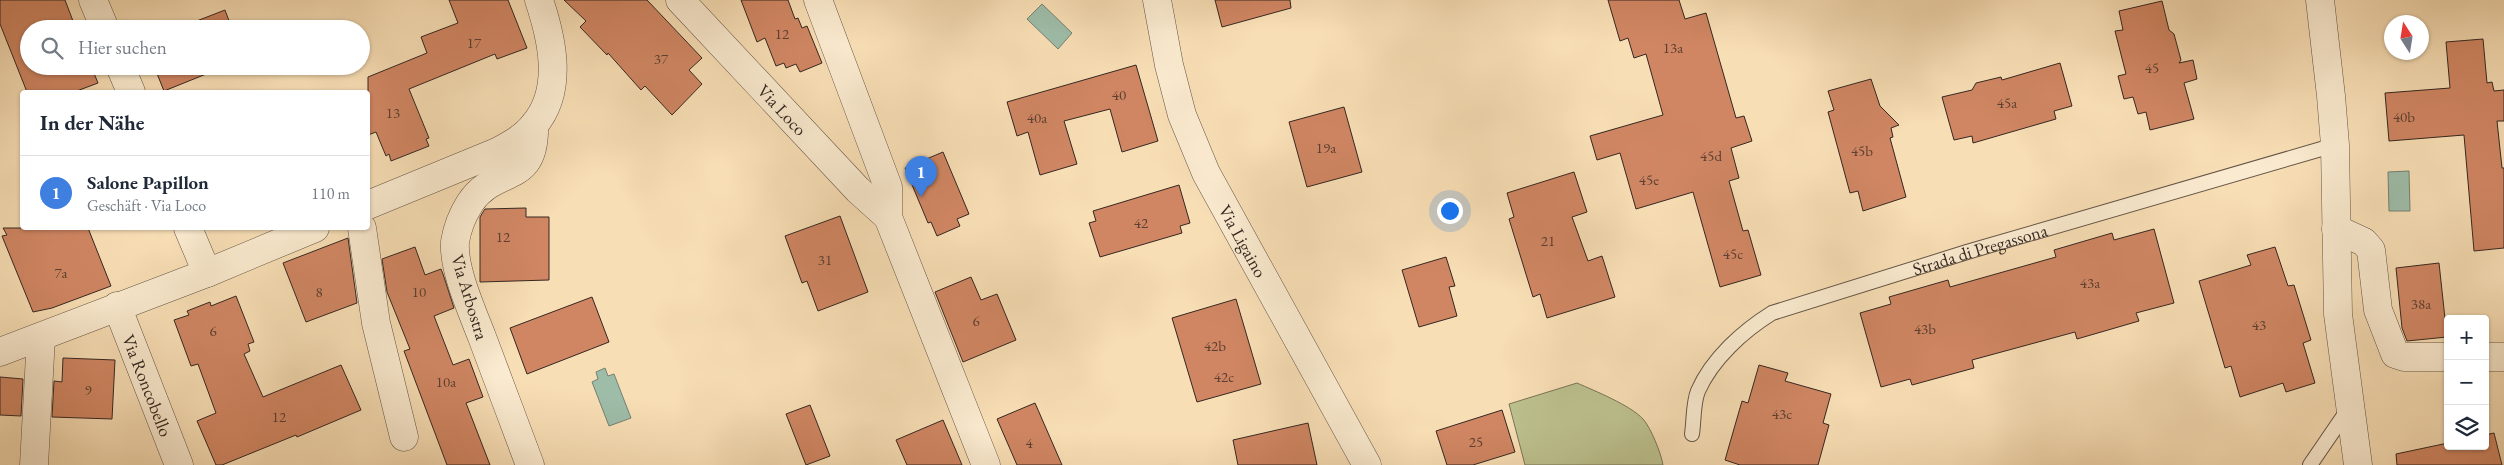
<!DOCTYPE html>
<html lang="de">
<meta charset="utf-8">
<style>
:root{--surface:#fff;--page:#f6f6f7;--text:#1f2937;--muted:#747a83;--line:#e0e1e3;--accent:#0f766e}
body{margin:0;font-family:"EB Garamond",serif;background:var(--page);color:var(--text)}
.controls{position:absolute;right:15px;bottom:15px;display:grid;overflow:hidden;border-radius:5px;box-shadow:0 1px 4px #0004}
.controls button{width:45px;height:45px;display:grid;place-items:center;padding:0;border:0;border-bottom:1px solid var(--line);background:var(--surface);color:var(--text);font:25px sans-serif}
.compass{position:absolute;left:2384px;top:15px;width:45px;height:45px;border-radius:50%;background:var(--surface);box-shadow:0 1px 4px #0004;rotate:348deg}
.you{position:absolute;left:1449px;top:210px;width:18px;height:18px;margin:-12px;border:4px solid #fff;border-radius:50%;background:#1a73e8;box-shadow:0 0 0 8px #1a73e833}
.badge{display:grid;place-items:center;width:32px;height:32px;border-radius:50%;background:var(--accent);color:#fff;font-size:16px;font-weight:700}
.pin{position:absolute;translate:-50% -41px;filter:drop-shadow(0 1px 2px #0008)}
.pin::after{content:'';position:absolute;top:26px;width:18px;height:15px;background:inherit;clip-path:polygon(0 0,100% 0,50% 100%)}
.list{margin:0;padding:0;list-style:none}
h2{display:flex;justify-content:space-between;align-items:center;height:65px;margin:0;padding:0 20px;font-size:21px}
h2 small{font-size:16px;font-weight:400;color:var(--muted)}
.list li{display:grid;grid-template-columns:32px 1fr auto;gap:15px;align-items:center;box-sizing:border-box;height:75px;padding:0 20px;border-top:1px solid var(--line)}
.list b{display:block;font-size:19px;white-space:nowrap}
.list p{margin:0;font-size:16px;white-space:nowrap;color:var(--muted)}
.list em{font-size:16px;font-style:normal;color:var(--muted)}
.icon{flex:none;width:28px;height:28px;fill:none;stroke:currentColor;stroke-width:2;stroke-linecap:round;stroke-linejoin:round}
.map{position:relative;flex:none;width:2504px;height:465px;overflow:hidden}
.search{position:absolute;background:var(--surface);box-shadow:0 1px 4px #0004;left:20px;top:20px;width:350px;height:55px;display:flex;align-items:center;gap:12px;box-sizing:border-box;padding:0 18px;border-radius:28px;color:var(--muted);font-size:19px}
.panel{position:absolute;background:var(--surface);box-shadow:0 1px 4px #0004;left:20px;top:90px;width:350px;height:140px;border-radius:5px}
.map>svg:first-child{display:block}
.green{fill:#bcc18e;stroke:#787458}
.water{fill:#9ebda9;stroke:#748173}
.building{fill:#d08663;stroke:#342721}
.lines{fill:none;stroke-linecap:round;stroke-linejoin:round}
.service-casing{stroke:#655546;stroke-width:16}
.minor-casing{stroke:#655546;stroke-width:29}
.tertiary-casing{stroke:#655546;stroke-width:29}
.service{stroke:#faeacf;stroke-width:14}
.minor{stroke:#faeacf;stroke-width:28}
.tertiary{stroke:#faeacf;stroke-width:28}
.labels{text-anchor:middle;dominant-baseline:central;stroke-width:4;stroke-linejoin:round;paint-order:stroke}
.number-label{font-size:15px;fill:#5b3f32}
.street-label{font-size:18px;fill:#342721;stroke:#faeacf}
</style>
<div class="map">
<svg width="2504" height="465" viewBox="0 0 2504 465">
<rect width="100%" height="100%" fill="#f8deb5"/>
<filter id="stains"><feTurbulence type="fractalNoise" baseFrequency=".004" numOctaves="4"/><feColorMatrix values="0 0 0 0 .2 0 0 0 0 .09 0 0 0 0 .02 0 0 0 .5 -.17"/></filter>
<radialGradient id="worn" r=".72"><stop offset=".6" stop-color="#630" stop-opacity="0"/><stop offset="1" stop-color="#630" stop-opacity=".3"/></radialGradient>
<path class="green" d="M1577 383C1595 391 1630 405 1643 419 1651 428 1661 453 1663 465H1525L1509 404Z"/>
<g class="water">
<path d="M1042 4 1072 33 1058 49 1027 19Z"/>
<path d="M2409 171 2410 211H2389L2388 172Z"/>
<path d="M605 368 608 376 614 374 631 418 609 426 592 382 598 379 596 372Z"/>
</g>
<g class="building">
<path d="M0 0H65L76 29H29V66H91L98 83 74 92H27L0 24Z"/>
<path d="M449 0H508L527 48 497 59 495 54 409 89 429 138 426 139 429 146 391 161 389 154 386 156 376 132 368 135V77L427 53 421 37 458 23Z"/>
<path d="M564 0H647L702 58 689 70 702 84 672 115 645 86 641 90 608 53 607 55 580 27 586 21Z"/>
<path d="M741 0H788L795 19 798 18 802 28 807 26 822 63 800 72 796 64 786 68 784 63 776 66 765 38 757 42Z"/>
<path d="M1215 0H1290L1291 8 1222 27Z"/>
<path d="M1608 0H1679L1685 19 1706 13 1736 118 1744 116 1752 141 1731 148 1739 178 1729 181 1743 231 1748 230 1761 275 1720 287 1693 192 1636 209 1620 153 1597 160 1590 136 1663 115 1646 54 1634 58 1628 38 1620 41Z"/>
<path d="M2162 1 2169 30 2174 34 2181 60 2179 63 2193 60 2197 79 2184 83 2194 119 2150 130 2146 112 2138 114 2133 97 2124 99 2118 76 2126 74 2115 31 2123 30 2119 11Z"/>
<path d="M225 10 232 29H176Z"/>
<path d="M2483 39 2487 83 2492 82 2494 91 2504 90V121H2497L2502 168H2504V248L2474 251 2464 135 2389 141 2385 93 2450 88 2446 42Z"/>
<path d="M2060 63 2072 106 2054 111 2056 119 1973 143 1972 136 1954 140 1942 97 1972 90 1976 83 2001 77 2002 80Z"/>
<path d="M1136 65 1158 141 1122 152 1110 109 1064 121 1077 164 1040 175 1028 132 1017 136 1007 102Z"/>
<path d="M154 66H226L164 91Z"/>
<path d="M1871 79 1880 106 1899 125 1891 128 1893 137 1890 138 1906 197 1863 211 1858 191 1850 193 1828 112 1834 110 1828 91Z"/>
<path d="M1344 107 1362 172 1307 187 1289 122Z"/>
<path d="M943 152 969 214 957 219 960 226 937 236 931 222 928 223 905 168Z"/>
<path d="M1574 172 1587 212 1572 217 1588 261 1602 256 1615 297 1547 318 1540 294 1533 297 1509 219 1514 217 1507 193Z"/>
<path d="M1179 185 1190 223 1180 226 1182 233 1100 257 1089 223 1096 221 1093 211Z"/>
<path d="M526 208V217H549V280L480 282V217L483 212 485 209Z"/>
<path d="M840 216 868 292 818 311 807 281 802 283 785 236Z"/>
<path d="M3 228H88L111 286 52 308 33 312 2 236 7 235Z"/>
<path d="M2154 229 2174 303 2136 313 2139 321 2077 339 2075 332 1972 360 1974 368 1912 385 1910 379 1881 387 1860 313 1891 304 1889 297 1948 280 1950 287 2056 257 2054 250 2112 233 2114 240Z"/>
<path d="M348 238 357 303 306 322 283 263Z"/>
<path d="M415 247 425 275 441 269 443 274 454 308 434 316 453 365 469 359 483 397 466 403 490 465H447L404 351 410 349 387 292 382 259Z"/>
<path d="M2275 247 2288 286 2294 285 2311 340 2303 343 2315 383 2286 392 2283 383 2240 397 2231 366 2225 368 2199 281 2251 265 2247 255Z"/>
<path d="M1446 257 1455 286 1449 287 1457 316 1419 327 1402 270Z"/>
<path d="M2439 263 2447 337 2407 341 2402 328 2396 268Z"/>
<path d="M971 277 981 300 997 294 1016 340 963 362 935 292Z"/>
<path d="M236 296 254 342 248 344 250 351 244 354 263 397 341 365 361 410 297 437 296 435 222 465H216L197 421 216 413 198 364 191 366 174 320 189 315 187 311 210 302 211 306Z"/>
<path d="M592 297 609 342 527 374 510 328Z"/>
<path d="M1236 299 1261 384 1197 402 1172 318Z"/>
<path d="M63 358 115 360 112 419 52 417 54 381 62 382Z"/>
<path d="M1759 365 1788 373 1785 381 1831 394 1823 423 1829 425 1818 465H1740L1725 460 1742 401 1748 403Z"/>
<path d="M0 377 23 379 21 416 0 415Z"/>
<path d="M1035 403 1062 465H1017L997 419Z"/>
<path d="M810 405 830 456 806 465 786 414Z"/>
<path d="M1502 410 1515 452 1473 465H1447L1436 431Z"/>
<path d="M943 420 962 465H907L896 440Z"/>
<path d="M1308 423 1317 465H1238L1233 440Z"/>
<path d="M2494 433 2502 465H2397L2396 454 2448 443V446H2485V435Z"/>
</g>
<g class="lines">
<g class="service-casing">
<g id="service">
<path id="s1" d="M1692 434C1694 421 1693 403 1698 391 1712 359 1743 331 1772 313L1967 252 2335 145"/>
<path d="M2310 465 2349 408"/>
</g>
</g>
<g class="minor-casing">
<g id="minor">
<path d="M93 0 105 29"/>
<path id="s2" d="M680 0 858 190 888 217"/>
<path d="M818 0 888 187V217L986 465"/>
<path id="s3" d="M1157 0 1169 65 1182 115 1206 173 1367 465"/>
<path d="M120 66 131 92"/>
<path d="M368 205 497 152C510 145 525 137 534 125 564 90 552 39 539 0"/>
<path d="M188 228 207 273"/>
<path d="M362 228 376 323 404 437"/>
<path d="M2336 229 2364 242 2371 250 2378 310 2395 354 2404 357H2448"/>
<path id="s4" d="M117 306 179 465"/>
<path d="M0 352 207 273 315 228"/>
<path d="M2485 357H2504"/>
<path d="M34 465 41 337"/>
<path d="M530 465C514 422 498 380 482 337 472 311 453 269 455 242 457 229 463 214 470 203 496 164 536 187 534 125"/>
</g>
</g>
<g class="tertiary-casing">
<path id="tertiary" d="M2320 0 2331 96 2335 145 2338 314 2358 465"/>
</g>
<use href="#service" class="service"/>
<use href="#minor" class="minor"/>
<use href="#tertiary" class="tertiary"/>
</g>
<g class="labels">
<g class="number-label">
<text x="782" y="33">12</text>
<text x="474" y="42">17</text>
<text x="1673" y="47">13a</text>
<text x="661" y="58">37</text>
<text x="2152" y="67">45</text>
<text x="1119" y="94">40</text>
<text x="2007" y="102">45a</text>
<text x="393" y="112">13</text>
<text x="2404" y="116">40b</text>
<text x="1037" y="117">40a</text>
<text x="1326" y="147">19a</text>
<text x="1862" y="150">45b</text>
<text x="1711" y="155">45d</text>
<text x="1649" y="179">45e</text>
<text x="1141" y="222">42</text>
<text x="503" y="236">12</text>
<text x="1548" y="240">21</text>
<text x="1733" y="253">45c</text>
<text x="825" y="259">31</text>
<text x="61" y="272">7a</text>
<text x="2090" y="282">43a</text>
<text x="319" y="291">8</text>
<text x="419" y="291">10</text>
<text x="2421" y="303">38a</text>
<text x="976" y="320">6</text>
<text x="2259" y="324">43</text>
<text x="1925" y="328">43b</text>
<text x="213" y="330">6</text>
<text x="1215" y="345">42b</text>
<text x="1224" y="376">42c</text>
<text x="446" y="381">10a</text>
<text x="88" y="389">9</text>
<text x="1782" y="413">43c</text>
<text x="279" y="416">12</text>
<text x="1476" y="441">25</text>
<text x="1029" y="442">4</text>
</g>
<g class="street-label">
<text stroke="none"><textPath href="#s2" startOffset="150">Via Loco</textPath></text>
<text stroke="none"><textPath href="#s3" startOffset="258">Via Ligaino</textPath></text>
<text stroke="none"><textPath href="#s1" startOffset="370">Strada di Pregassona</textPath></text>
<text transform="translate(470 297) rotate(73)">Via Arbostra</text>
<text stroke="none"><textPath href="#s4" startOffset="85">Via Roncobello</textPath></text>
</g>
</g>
<rect width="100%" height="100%" filter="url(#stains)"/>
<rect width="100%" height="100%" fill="url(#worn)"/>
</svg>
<div class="controls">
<button>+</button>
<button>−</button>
<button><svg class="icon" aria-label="layers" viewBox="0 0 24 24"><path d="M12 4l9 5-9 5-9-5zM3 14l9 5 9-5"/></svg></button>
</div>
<svg class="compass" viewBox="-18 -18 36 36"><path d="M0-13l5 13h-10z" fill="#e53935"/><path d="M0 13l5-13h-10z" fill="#747a83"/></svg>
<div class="you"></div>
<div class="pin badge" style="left:921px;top:197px;background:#3f7fe0">1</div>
<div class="search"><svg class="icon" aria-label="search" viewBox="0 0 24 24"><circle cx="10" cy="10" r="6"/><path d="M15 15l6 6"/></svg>Hier suchen</div>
<section class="panel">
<h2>In der Nähe<small></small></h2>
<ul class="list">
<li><span class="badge" style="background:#3f7fe0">1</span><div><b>Salone Papillon</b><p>Geschäft · Via Loco</p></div><em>110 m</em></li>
</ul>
</section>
</div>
